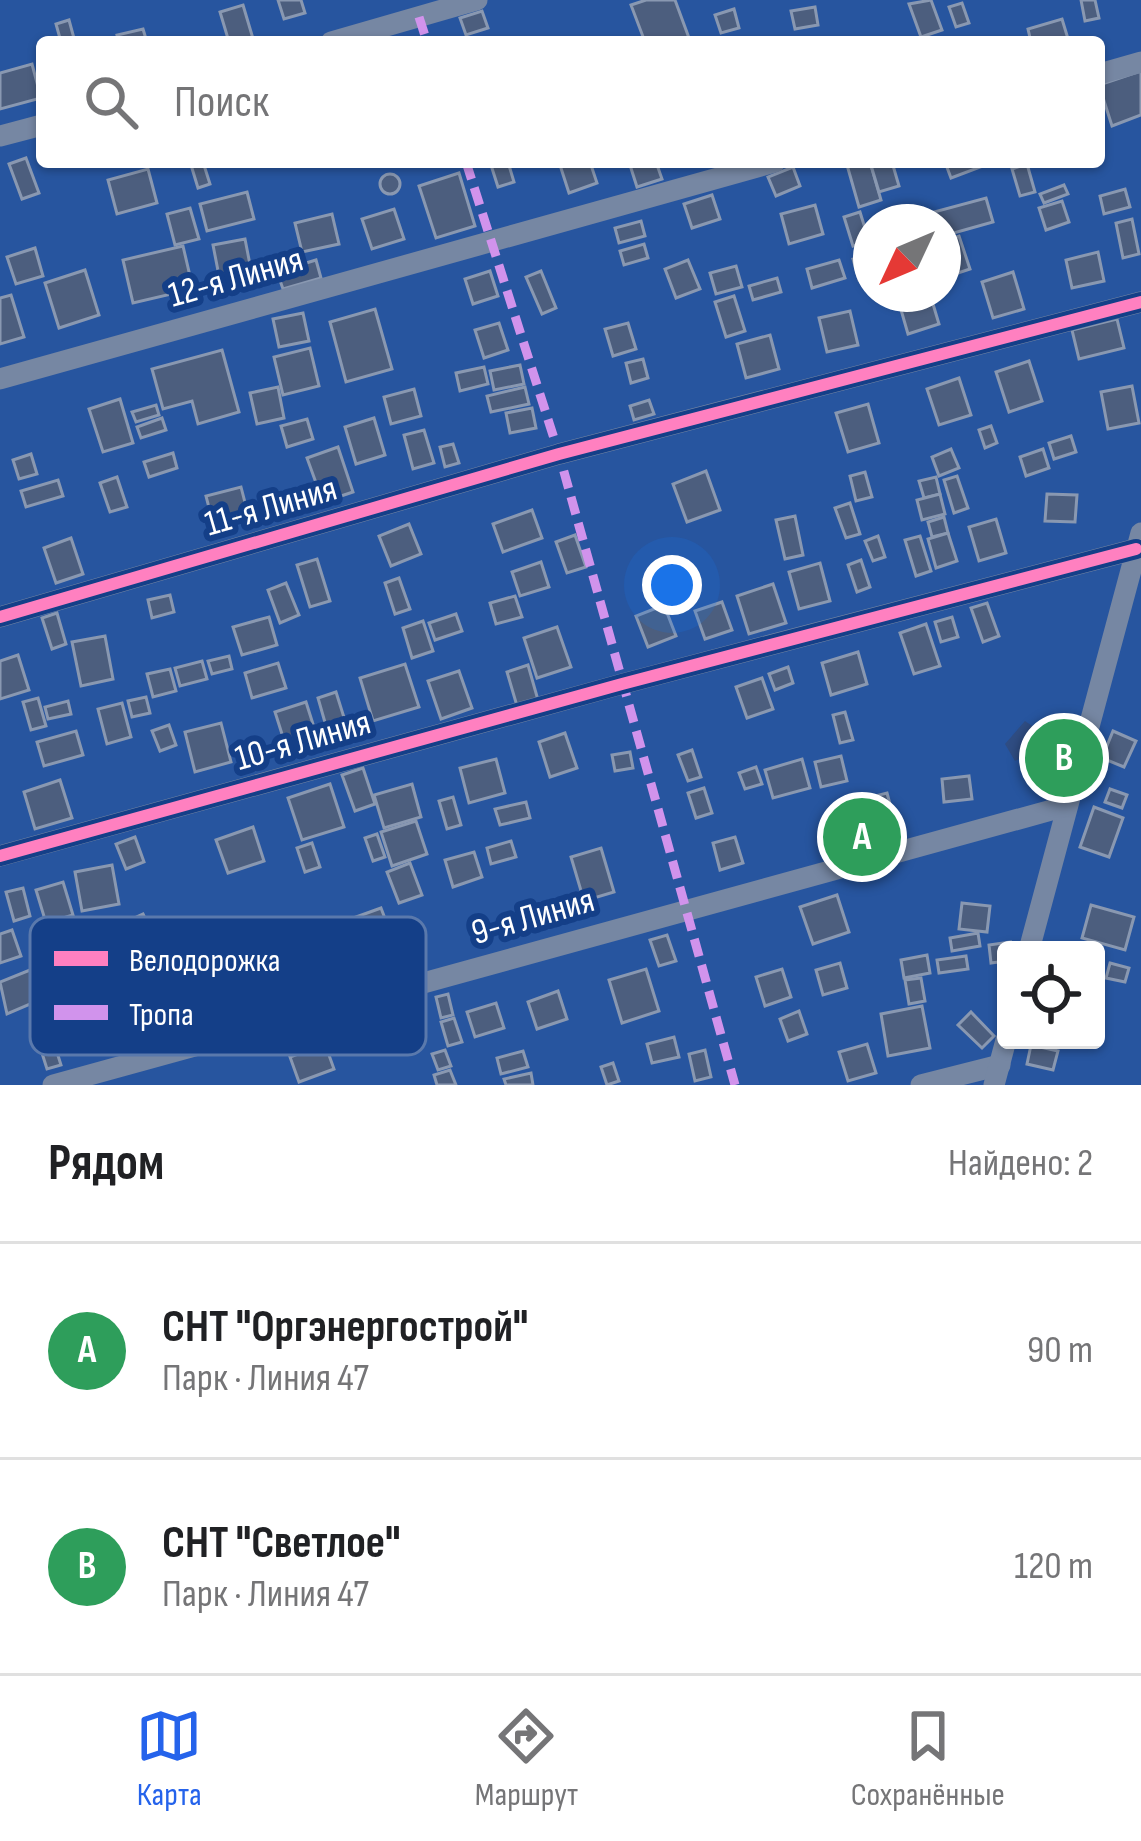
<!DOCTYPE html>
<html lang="ru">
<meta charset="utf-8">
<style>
:root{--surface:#fff;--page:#f6f6f6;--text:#202124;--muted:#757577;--line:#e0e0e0;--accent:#2563eb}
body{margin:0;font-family:"Sofia Sans Condensed",sans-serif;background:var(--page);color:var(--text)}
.controls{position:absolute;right:36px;bottom:36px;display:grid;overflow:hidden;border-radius:12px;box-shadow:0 3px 9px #0004}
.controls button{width:108px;height:108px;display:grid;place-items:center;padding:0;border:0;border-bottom:3px solid var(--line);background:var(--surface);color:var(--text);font:60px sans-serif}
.compass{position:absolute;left:853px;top:204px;width:108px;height:108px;border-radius:50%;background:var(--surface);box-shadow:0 3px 9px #0004;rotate:226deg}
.you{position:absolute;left:672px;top:585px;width:42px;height:42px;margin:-30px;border:9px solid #fff;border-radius:50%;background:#1a73e8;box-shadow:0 0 0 18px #1a73e833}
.badge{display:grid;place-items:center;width:78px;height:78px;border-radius:50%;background:var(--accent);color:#fff;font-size:39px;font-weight:700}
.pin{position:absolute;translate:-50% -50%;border:6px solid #fff;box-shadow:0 3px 12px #0006}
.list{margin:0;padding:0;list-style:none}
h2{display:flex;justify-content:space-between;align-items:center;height:156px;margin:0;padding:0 48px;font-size:51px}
h2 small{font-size:39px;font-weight:400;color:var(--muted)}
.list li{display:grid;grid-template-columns:78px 1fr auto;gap:36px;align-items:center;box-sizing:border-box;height:216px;padding:0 48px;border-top:3px solid var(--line)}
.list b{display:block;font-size:45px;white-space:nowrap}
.list p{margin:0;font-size:39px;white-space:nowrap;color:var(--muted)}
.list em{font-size:39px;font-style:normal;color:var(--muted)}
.icon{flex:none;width:66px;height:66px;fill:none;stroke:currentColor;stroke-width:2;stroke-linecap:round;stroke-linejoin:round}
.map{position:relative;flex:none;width:1141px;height:1085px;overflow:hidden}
.search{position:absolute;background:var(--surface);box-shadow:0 3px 9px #0004;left:36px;right:36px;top:36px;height:132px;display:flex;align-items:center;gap:30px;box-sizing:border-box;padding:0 42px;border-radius:12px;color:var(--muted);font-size:45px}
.sheet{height:588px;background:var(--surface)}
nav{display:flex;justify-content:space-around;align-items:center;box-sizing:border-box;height:168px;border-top:3px solid var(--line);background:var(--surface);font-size:33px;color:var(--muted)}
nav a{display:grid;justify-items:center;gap:6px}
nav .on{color:var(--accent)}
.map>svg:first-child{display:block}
.green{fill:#27559f;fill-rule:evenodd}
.water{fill:#2f4d83}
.building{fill:#4c5e7e;stroke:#8998b1;stroke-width:3}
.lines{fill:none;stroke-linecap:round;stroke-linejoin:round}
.minor{stroke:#7687a3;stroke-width:21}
.quiet{stroke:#d193ec;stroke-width:9;stroke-dasharray:18 9;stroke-linecap:butt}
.cycleway-casing{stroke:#143f88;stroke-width:20}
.cycleway{stroke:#ff80c0;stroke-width:12}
.labels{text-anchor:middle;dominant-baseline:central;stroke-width:12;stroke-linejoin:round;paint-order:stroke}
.street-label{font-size:36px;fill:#fff;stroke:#143f88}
.key{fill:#143f88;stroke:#5a79ac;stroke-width:3}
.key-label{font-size:33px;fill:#fff}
</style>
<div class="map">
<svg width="1141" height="1085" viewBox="0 0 1141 1085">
<rect width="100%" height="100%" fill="#2f466d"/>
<path class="green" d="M0 0H1141V1085H0ZM42 42H1099V162H42ZM871 222H943V294H871ZM1006 950H1096V1040H1006Z"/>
<path class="water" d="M1025 721 1045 735 1047 758 1026 765 1021 758 1015 761 1005 744Z"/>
<g class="building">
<path d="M278 0H301L305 13 284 19Z"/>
<path d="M646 0H675L689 38 645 42 631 5Z"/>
<path d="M931 0 942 30 921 37 909 4Z"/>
<path d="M1081 0H1095L1099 18 1085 21Z"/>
<path d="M962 3 969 23 956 27 949 7Z"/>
<path d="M243 5 254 42H229L220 12Z"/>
<path d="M815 7 818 25 795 29 791 11Z"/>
<path d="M734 9 739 28 721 33 715 15Z"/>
<path d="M482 11 488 28 466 35 460 18Z"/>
<path d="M1062 19 1069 42H1031L1028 29Z"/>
<path d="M69 20 75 42H61L56 24Z"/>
<path d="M143 29 146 39 119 42 117 35Z"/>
<path d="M32 64 41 98 0 109V73Z"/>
<path d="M1141 71V115L1112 126 1099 85Z"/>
<path d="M26 158 39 193 22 199 9 164Z"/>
<path d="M203 162 210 184 198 188 191 165Z"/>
<path d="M490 162H508L514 182 498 187Z"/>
<path d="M559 162H590L597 183 569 193Z"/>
<path d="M629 162H656L662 179 637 187Z"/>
<path d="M870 162 881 200 859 207 847 165Z"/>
<path d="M870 162H892L899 186 879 192Z"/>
<path d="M945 162H981L983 166 951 178Z"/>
<path d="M1027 164 1035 192 1020 196 1012 169Z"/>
<path d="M793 167 800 186 776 196 768 177Z"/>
<path d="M148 169 157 203 117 214 108 180Z"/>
<path d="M459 173 475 226 436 238 419 186Z"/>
<circle cx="390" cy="184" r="10"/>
<path d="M1064 185 1068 194 1044 203 1040 194Z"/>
<path d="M1125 189 1130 207 1104 214 1100 196Z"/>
<path d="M247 192 254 219 207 231 200 204Z"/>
<path d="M712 195 720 219 692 228 684 204Z"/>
<path d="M986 198 993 222 943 236V222H937L934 212Z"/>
<path d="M1062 201 1069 222 1046 230 1039 208Z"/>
<path d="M815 205 823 234 789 244 781 214Z"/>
<path d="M190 208 199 239 175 245 167 214Z"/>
<path d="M394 209 404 239 372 249 362 219Z"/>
<path d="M860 212 869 241 853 246 844 217Z"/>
<path d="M332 214 339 244 302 252 295 223Z"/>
<path d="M1132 219 1139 254 1123 258 1116 223Z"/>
<path d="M641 221 645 236 619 243 615 228Z"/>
<path d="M959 236 970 269 946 277 943 241Z"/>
<path d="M245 239 252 275 220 281 213 245Z"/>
<path d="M644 244 648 258 624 265 620 251Z"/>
<path d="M183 246 193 289 133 303 123 260Z"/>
<path d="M35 248 43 276 16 284 7 257Z"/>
<path d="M1098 252 1104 281 1072 288 1066 260Z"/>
<path d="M871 254V277L859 280 853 259Z"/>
<path d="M316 260 321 278 283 289 277 272Z"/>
<path d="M688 260 700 289 676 298 665 269Z"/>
<path d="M839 260 845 278 812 288 807 269Z"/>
<path d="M736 266 742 287 716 294 710 273Z"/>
<path d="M85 270 99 315 59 328 45 283Z"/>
<path d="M490 271 498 296 473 304 465 279Z"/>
<path d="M541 271 556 308 542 314 526 277Z"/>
<path d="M1013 272 1024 309 993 318 982 282Z"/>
<path d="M777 278 781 292 753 300 749 286Z"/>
<path d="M930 294 939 324 908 334 897 296Z"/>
<path d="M11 295 24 337 0 344V298Z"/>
<path d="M734 296 745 331 726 337 715 302Z"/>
<path d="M375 309 392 369 346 382 330 322Z"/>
<path d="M850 311 858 345 827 352 819 318Z"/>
<path d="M303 313 309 341 279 347 273 319Z"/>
<path d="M1117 319 1124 348 1079 359 1072 330Z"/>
<path d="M499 323 508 350 484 358 475 330Z"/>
<path d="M628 323 636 349 613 356 605 329Z"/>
<path d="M770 335 779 369 746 378 737 344Z"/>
<path d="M310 348 319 386 283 395 274 357Z"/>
<path d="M222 350 239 412 198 424 192 401 163 409 152 369Z"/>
<path d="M643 359 648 378 631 383 626 363Z"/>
<path d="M1029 361 1042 401 1009 412 996 372Z"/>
<path d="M520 365 524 384 494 390 490 371Z"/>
<path d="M484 367 488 384 460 391 456 373Z"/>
<path d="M959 378 971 415 939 425 927 389Z"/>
<path d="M1132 386 1139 423 1108 429 1101 392Z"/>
<path d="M278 387 284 418 257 424 250 393Z"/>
<path d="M525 387 529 404 491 412 487 396Z"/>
<path d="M414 389 421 416 391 424 384 397Z"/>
<path d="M120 399 133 443 103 452 89 409Z"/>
<path d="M649 400 654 414 634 420 630 406Z"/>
<path d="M868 404 879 443 848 452 836 413Z"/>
<path d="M156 405 159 415 136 422 132 412Z"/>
<path d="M532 408 536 428 510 433 506 413Z"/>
<path d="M162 418 166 430 141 438 137 427Z"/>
<path d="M374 418 385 455 356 464 345 427Z"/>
<path d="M307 419 313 439 287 447 281 426Z"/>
<path d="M991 426 997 443 985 448 979 430Z"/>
<path d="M424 430 434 463 413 469 404 435Z"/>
<path d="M1071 436 1076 452 1054 459 1049 443Z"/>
<path d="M453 444 459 463 445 467 440 447Z"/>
<path d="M338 447 353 492 323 502 307 458Z"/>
<path d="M951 449 959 468 939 476 932 457Z"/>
<path d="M1043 449 1049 468 1026 476 1020 457Z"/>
<path d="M173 453 177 468 149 477 144 462Z"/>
<path d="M31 454 37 474 19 479 13 460Z"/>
<path d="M706 471 720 510 687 522 673 484Z"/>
<path d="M865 472 872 497 856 501 850 476Z"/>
<path d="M957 476 968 508 954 513 944 480Z"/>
<path d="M117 477 127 507 110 512 100 483Z"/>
<path d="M936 477 940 494 924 498 919 481Z"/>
<path d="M58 480 63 496 26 507 21 491Z"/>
<path d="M241 487 249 518 214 527 206 496Z"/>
<path d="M940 494 945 514 922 520 917 500Z"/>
<path d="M1047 494 1077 495 1075 522 1045 521Z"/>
<path d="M850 503 860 534 846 538 835 508Z"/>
<path d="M532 510 542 538 503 552 493 524Z"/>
<path d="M795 516 803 555 785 559 776 520Z"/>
<path d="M944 517 948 533 932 537 928 522Z"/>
<path d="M996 519 1006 553 979 561 969 527Z"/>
<path d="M409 524 421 554 391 566 379 536Z"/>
<path d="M948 533 957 561 936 568 928 539Z"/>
<path d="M575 535 586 567 567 573 556 542Z"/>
<path d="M878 536 885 557 873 561 865 541Z"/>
<path d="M920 536 931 571 916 576 905 540Z"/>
<path d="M71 538 83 574 56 583 44 548Z"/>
<path d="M317 559 330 601 310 607 297 565Z"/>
<path d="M861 560 870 587 857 592 848 565Z"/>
<path d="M541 562 549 587 520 596 512 572Z"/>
<path d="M820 563 830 601 799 609 789 572Z"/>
<path d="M399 578 410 609 395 614 385 583Z"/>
<path d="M286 583 299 615 280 623 268 590Z"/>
<path d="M773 584 786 623 749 634 737 596Z"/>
<path d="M170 595 174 612 152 618 148 600Z"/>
<path d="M515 596 522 617 496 624 490 603Z"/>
<path d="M722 602 732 630 705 639 695 611Z"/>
<path d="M987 603 999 636 983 642 971 608Z"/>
<path d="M664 605 676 636 648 647 636 616Z"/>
<path d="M57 613 66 644 52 649 42 618Z"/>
<path d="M456 614 462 631 435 640 429 623Z"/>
<path d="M269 617 277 645 242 655 233 627Z"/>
<path d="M952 617 958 637 941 642 935 622Z"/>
<path d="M423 621 433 651 412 658 403 628Z"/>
<path d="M926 624 940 666 914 674 900 633Z"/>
<path d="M557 627 571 667 537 678 524 638Z"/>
<path d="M105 636 113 679 81 686 72 642Z"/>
<path d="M858 652 867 684 831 695 822 663Z"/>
<path d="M18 655 29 690 0 699V661Z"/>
<path d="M229 656 232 669 212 674 208 661Z"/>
<path d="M202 661 207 679 180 686 175 668Z"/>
<path d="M278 663 286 688 252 698 245 673Z"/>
<path d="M405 664 419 707 373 721 360 678Z"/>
<path d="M528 665 538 700 517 706 507 672Z"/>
<path d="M788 667 793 683 775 690 769 674Z"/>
<path d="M170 669 176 691 153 697 147 674Z"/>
<path d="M459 671 472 708 441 719 428 681Z"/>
<path d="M762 678 773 709 747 718 736 687Z"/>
<path d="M336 692 347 727 328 733 318 698Z"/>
<path d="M146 697 150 713 132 717 128 701Z"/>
<path d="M38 698 46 726 31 730 23 702Z"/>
<path d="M68 701 71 714 48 719 45 707Z"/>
<path d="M306 702 319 743 288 753 275 712Z"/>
<path d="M122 703 131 737 107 744 98 709Z"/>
<path d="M845 712 853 740 840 743 833 715Z"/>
<path d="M221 723 231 762 195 772 185 732Z"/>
<path d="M169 725 176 745 160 751 152 731Z"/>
<path d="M76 731 83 755 44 766 37 742Z"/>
<path d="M1113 731 1136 741 1124 767 1102 758Z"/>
<path d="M565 733 577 768 550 777 539 742Z"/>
<path d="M259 745 266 763 254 767 248 749Z"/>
<path d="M692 750 701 777 688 781 678 755Z"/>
<path d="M630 752 633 768 615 771 612 755Z"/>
<path d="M841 756 847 781 821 787 815 762Z"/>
<path d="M496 759 505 793 469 803 460 768Z"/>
<path d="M802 759 810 788 773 798 765 770Z"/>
<path d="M756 767 762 784 745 789 739 773Z"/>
<path d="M363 768 375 804 355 811 342 775Z"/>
<path d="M969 776 972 799 944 802 942 779Z"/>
<path d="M60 780 72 818 35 829 24 792Z"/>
<path d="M330 784 344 827 302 840 288 798Z"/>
<path d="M412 784 421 817 384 828 374 795Z"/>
<path d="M704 788 712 813 696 818 688 793Z"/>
<path d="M1110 789 1127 795 1122 808 1105 802Z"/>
<path d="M887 793 893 815 873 820 867 798Z"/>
<path d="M453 797 461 825 447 829 439 801Z"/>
<path d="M526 802 530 818 500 825 495 809Z"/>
<path d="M1094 807 1123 818 1109 857 1080 847Z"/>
<path d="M416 821 427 854 392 866 381 832Z"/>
<path d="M857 826 863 846 841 852 836 831Z"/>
<path d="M253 827 264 861 228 873 216 840Z"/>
<path d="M377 834 385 857 373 861 365 838Z"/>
<path d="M135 837 144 862 126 869 116 844Z"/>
<path d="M735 837 743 863 720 870 713 843Z"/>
<path d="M511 841 516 857 491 864 487 848Z"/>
<path d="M312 843 320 867 305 872 297 848Z"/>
<path d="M601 848 614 892 584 901 571 857Z"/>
<path d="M474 852 482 877 453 887 445 860Z"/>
<path d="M410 863 422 895 399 903 387 872Z"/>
<path d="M112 865 119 904 82 911 75 872Z"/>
<path d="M63 882 73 915 46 923 36 890Z"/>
<path d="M23 888 30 916 14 921 6 892Z"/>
<path d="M837 895 849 932 813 944 800 907Z"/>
<path d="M962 903 990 906 987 932 959 929Z"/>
<path d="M1091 905 1134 917 1125 950 1082 938Z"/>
<path d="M381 908 397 950 350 967 334 925Z"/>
<path d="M143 914 152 933 125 945 117 926Z"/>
<path d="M12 930 21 956 0 963V934Z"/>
<path d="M978 933 980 946 952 951 950 938Z"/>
<path d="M667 935 676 961 659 966 650 940Z"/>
<path d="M1010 942 1006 961 991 963 989 945Z"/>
<path d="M927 955 930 973 904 978 901 960Z"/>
<path d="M966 956 968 969 939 973 937 960Z"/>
<path d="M840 963 847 988 823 995 816 970Z"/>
<path d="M1110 963 1129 968 1125 982 1106 978Z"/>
<path d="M646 969 659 1011 622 1023 609 980Z"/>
<path d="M782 969 791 997 765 1006 756 977Z"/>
<path d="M30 970 42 999 7 1014 0 982Z"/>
<path d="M921 978 925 1001 909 1004 905 980Z"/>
<path d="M558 991 567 1019 537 1029 528 1002Z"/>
<path d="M448 994 453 1015 441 1018 436 997Z"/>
<path d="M496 1003 504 1028 475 1037 467 1012Z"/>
<path d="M922 1006 930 1048 888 1056 881 1014Z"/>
<path d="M799 1011 807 1034 788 1041 780 1019Z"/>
<path d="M971 1012 994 1036 982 1048 958 1025Z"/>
<path d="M454 1018 462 1042 448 1046 441 1022Z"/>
<path d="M674 1037 679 1057 652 1063 647 1044Z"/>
<path d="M325 1044 334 1069 299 1082 290 1057Z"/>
<path d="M867 1044 876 1073 848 1081 839 1052Z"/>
<path d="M1031 1045 1058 1051 1053 1070 1027 1064Z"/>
<path d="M55 1046 61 1065 47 1069 41 1050Z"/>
<path d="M445 1050 451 1066 438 1070 432 1054Z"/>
<path d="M705 1050 711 1077 695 1081 689 1054Z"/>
<path d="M523 1051 528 1067 501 1074 497 1058Z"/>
<path d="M613 1063 619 1081 607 1085 601 1067Z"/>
<path d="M450 1070 456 1085H437L434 1075Z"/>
<path d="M531 1073 533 1085H506L504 1079Z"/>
</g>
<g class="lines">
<g class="minor">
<path d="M331 42 477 0"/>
<path d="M1099 74 1141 62"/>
<path d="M0 136 42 125"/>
<path d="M0 379 775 162"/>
<path d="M0 617 559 454 1141 302"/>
<path d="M0 856 622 684 1136 549"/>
<path d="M1029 950 1141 533"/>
<path d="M53 1085 1066 806"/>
<path d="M921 1085 1000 1065"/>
<path d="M994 1085 1006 1040"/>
</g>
<g class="quiet">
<path d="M419 17 427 42"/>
<path d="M466 162 559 454 735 1085"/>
</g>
<g class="cycleway-casing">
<g id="cycleway">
<path d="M0 617 559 454 1141 302"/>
<path d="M0 856 622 684 1136 549"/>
</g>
</g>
<use href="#cycleway" class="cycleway"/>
</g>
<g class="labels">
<g class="street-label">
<text transform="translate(236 278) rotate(-16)">12-я Линия</text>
<text transform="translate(271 507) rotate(-16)">11-я Линия</text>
<text transform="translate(303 741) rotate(-16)">10-я Линия</text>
<text transform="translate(533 917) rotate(-16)">9-я Линия</text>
</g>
</g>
<rect x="30" y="917" width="396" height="138" rx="18" class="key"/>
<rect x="54" y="951" width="54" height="15" fill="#ff80c0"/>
<rect x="54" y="1005" width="54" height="15" fill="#d193ec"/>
<g class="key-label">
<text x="129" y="971">Велодорожка</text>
<text x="129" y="1025">Тропа</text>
</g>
</svg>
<div class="controls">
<button><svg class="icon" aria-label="locate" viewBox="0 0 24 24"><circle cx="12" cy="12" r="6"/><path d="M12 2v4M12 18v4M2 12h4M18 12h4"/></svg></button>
</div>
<svg class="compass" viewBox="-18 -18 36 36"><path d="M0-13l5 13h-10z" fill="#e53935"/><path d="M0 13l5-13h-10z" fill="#757577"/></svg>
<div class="you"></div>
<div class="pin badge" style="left:862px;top:837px;background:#2e9e5b">A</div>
<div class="pin badge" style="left:1064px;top:758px;background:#2e9e5b">B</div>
<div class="search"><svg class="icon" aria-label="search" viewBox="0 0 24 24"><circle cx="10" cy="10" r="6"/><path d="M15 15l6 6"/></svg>Поиск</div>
</div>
<section class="sheet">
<h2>Рядом<small>Найдено: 2</small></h2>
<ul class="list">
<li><span class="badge" style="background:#2e9e5b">A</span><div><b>СНТ &quot;Оргэнергострой&quot;</b><p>Парк · Линия 47</p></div><em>90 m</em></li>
<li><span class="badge" style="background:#2e9e5b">B</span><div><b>СНТ &quot;Светлое&quot;</b><p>Парк · Линия 47</p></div><em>120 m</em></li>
</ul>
</section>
<nav>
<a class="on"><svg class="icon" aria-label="map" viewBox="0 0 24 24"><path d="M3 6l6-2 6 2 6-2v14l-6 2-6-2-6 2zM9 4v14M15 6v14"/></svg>Карта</a>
<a><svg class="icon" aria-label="directions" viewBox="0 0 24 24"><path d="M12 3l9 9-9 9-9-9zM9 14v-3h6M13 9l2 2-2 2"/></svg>Маршрут</a>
<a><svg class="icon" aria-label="saved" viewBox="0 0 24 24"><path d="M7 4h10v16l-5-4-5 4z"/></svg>Сохранённые</a>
</nav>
